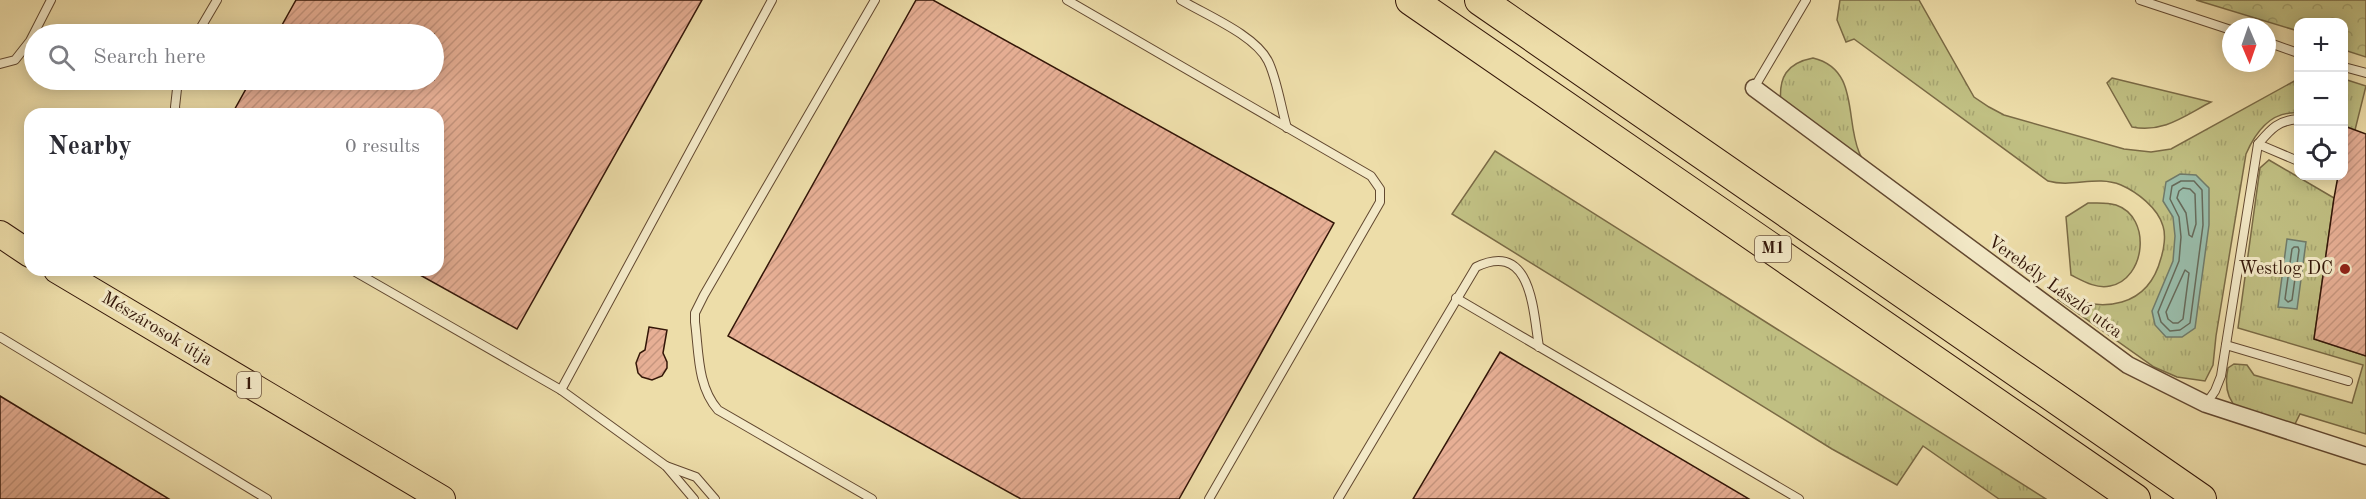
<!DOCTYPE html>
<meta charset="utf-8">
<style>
:root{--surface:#fff;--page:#f2f2f3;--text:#2b2b33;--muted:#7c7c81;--line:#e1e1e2}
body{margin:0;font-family:"Old Standard TT",serif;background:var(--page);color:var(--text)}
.controls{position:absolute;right:18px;top:18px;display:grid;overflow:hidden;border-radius:12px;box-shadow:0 3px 15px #0003}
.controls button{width:54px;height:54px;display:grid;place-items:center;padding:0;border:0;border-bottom:2px solid var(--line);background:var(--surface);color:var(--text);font:30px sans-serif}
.compass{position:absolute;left:2222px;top:18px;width:54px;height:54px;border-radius:50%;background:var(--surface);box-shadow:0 3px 15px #0003;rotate:178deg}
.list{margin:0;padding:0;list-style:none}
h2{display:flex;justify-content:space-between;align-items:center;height:78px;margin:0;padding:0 24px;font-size:26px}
h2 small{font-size:20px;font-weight:400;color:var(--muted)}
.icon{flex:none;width:33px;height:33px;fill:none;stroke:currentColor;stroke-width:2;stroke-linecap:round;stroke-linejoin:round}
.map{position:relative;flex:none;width:2366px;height:499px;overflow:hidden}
.search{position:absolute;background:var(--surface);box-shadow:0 3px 15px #0003;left:24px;top:24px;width:420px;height:66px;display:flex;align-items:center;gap:15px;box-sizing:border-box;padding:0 21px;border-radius:33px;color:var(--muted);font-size:22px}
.panel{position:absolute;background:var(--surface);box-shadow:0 3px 15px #0003;left:24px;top:108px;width:420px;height:168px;border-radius:18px}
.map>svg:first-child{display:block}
.grass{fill:url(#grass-tufts);stroke:#7a6a45;stroke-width:1.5}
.forest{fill:url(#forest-crowns);stroke:#7a6a45;stroke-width:1.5}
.water{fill:#99bcaa;stroke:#707a69;stroke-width:1.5}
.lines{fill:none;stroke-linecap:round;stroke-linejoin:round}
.shore{stroke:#666959;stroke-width:1.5}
.building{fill:url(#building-hatch);stroke:#331608;stroke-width:1.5}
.lane-casing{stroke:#624830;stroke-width:10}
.street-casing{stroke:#624830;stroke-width:19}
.primary-casing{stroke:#331608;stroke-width:28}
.highway-casing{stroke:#331608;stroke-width:32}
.lane{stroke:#f3e9c7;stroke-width:8}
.street{stroke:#f3e9c7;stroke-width:16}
.primary{stroke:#eddda9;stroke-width:26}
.highway{stroke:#eddda9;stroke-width:30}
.poi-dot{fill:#8f2418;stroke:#f3e9c7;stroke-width:2}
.labels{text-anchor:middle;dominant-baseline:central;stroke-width:6;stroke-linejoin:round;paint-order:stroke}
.shield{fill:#f3e9c7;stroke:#6d5541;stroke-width:1.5}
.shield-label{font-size:16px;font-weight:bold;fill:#331608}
.poi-label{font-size:18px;fill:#331608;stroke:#f3e9c7;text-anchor:end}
.street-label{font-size:18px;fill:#331608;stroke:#f3e9c7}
</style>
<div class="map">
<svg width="2366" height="499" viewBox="0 0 2366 499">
<defs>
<pattern id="grass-tufts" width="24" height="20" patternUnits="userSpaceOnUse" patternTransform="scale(1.5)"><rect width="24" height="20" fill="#c0bf82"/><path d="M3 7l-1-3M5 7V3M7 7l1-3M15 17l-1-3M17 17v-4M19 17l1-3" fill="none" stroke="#a5a36f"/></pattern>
<pattern id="forest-crowns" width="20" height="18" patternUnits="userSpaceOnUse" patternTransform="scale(1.5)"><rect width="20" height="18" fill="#c0bf82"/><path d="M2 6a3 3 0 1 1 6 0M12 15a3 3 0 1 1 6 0" fill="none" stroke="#a5a36f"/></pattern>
<pattern id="building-hatch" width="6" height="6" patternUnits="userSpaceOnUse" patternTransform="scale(1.5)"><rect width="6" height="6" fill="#e7af95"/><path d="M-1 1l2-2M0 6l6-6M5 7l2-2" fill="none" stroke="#c7967f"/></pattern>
</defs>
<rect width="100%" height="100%" fill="#eddda9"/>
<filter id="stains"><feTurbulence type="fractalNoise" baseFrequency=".00333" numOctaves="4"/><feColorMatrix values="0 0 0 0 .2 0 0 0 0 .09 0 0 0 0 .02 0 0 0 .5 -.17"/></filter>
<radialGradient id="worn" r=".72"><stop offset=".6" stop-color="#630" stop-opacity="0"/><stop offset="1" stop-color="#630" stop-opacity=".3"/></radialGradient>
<g class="grass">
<path d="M1840 0H1919L1974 97 1989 107 2004 115 2124 149 2151 152 2171 149 2298 79V113C2271 111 2256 131 2246 154L2216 336 2213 365 2205 381 2177 377 2154 367 2058 299 2061 295C2103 313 2148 308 2161 258 2164 249 2166 235 2163 226 2158 208 2137 192 2121 185 2096 175 2073 188 2048 181L1854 39 1846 42 1837 20Z"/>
<path d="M1813 58C1859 69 1845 119 1859 152 1861 159 1868 165 1872 171L1781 104C1778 77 1787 63 1813 58Z"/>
<path d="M2112 78 2211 102C2184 116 2164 133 2132 127L2107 83Z"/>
<path d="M2344 79 2366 86 2355 130 2345 136Z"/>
<path d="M1495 151 2046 499H1999L1923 446 1897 485 1832 449 1452 214Z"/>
<path d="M2269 160 2334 198 2314 339 2366 356V434L2300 414 2291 432C2257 419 2218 415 2228 368L2234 364 2247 365 2254 375 2352 403 2363 365 2238 328 2260 168Z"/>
<path d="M2088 203C2097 203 2107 202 2116 205 2152 217 2146 279 2110 286 2096 289 2083 281 2071 275L2066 217Z"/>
</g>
<path class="forest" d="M2196 0H2366V57L2344 50V22H2298V31Z"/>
<g class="water">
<path d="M2180 174 2196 175 2209 188V225L2195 328 2182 337H2166L2155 325 2152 311 2173 261 2175 236 2173 217 2163 201 2166 182Z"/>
<path d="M2287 239 2306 242 2297 309 2278 307Z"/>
</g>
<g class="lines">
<g class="shore">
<path d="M2181 181H2194L2202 190 2203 225 2190 323 2180 330 2170 331 2161 322 2158 312 2179 261 2181 237 2179 217 2170 199 2172 186Z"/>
<path d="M2183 188 2190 189 2195 194 2196 224 2192 237 2189 235 2186 213 2177 198 2179 191Z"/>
<path d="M2294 247H2298L2299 250 2292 300 2288 302 2285 299 2292 249Z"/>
<path d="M2185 270 2189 273 2183 319 2178 323H2173L2168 319 2166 312Z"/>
</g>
</g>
<g class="building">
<path d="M296 0H702L517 329 411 270H438V114H232L251 80H434V34H277Z"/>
<path d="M916 0H933L1334 223 1179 499H1021L728 336Z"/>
<path d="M2347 127 2366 134V356L2314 339 2334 198 2338 176H2343V146Z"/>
<path d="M649 327 667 330 663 353 667 362V368L662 376 652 380 642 377 638 373 636 363 640 353 645 350Z"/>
<path d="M1500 352 1749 499H1413Z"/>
<path d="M0 396 169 499H0Z"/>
</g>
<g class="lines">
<g class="lane-casing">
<g id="lane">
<path d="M1067 0 1371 176 1380 189V202L1209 499"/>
<path d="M1181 0C1206 15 1255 35 1268 61 1277 79 1281 108 1287 128"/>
<path d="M2140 0 2231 30"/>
<path d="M197 34 217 0"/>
<path d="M2267 42 2298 53"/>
<path d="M0 64 15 60 30 41 51 0"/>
<path d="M2344 67 2366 73"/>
<path d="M1754 88 1806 0"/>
<path d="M176 114 175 107 178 80"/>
<path d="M2258 144 2298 161"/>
<path d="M352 270 561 390 666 466 694 499"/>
<path d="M1456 298 1799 499"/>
<path d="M0 337 267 499"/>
<path d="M2226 345 2348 381"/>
<path d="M561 390 772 0"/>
<path d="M2206 404 2215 391 2221 376 2258 144C2271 129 2277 121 2298 119"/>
<path d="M666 466 696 477 715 499"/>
<path d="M872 499 718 410C697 386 699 352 695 322V313L704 295 875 0"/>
<path d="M1338 499 1476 267C1532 240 1533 311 1539 347"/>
</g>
</g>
<g class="street-casing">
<path id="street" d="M1754 88 2128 365 2206 404 2366 456"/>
</g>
<g class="primary-casing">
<g id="primary">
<path d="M0 234 30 254"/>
<path d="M57 270 442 499"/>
</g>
</g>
<g class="highway-casing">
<g id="highway">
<path d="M1411 0 2135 499"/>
<path d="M1480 0 2201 499"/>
</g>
</g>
<use href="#lane" class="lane"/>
<use href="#street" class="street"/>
<use href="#primary" class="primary"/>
<use href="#highway" class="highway"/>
</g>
<circle class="poi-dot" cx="2345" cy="269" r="6"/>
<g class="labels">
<g class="shield">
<rect x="1755" y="236" width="36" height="26" rx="4.5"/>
<rect x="237" y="372" width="24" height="26" rx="4.5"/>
</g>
<g class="shield-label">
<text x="1773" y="249">M1</text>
<text x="249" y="385">1</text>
</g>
<g class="poi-label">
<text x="2333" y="269">Westlog DC</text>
</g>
<g class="street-label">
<text transform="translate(2055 287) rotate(36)">Verebély László utca</text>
<text transform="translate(157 329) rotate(31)">Mészárosok útja</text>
</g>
</g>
<rect width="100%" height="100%" filter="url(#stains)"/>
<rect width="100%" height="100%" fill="url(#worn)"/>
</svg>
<div class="controls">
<button>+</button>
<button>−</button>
<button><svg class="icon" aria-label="locate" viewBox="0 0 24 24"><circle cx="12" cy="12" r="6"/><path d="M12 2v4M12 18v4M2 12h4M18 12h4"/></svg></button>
</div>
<svg class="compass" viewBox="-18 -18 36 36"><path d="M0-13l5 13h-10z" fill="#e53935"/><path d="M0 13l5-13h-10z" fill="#7c7c81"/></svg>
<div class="search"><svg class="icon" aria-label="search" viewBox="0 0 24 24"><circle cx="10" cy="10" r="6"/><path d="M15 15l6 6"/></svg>Search here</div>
<section class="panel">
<h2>Nearby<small>0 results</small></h2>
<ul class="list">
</ul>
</section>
</div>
